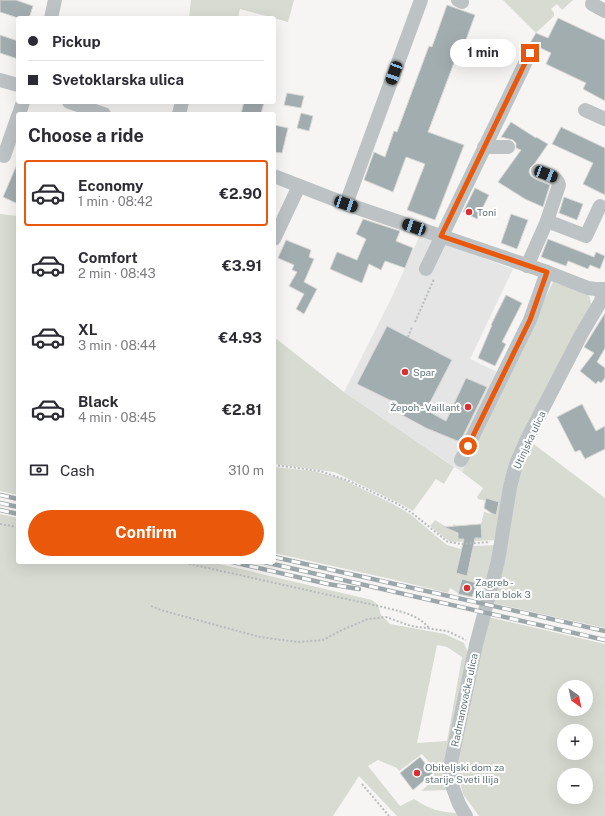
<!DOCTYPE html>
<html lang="en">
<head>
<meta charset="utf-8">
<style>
	body { margin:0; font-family:"Public Sans",sans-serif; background:#f2f2f3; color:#2b2b33; height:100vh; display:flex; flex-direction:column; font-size:15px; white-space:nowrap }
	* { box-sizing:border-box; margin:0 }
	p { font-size:13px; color:#7c7c81 }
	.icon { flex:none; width:22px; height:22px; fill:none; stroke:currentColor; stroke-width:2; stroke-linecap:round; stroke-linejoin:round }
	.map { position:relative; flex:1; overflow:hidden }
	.panel { position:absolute; left:16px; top:112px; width:260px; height:452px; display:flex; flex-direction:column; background:#fff; border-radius:4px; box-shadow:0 4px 16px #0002 }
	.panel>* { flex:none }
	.top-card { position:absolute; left:16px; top:16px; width:260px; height:88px; border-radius:4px; box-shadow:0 4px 16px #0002; display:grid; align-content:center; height:88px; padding:0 12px; background:#fff }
	.needle { width:26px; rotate:147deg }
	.controls { position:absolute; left:557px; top:680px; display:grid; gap:8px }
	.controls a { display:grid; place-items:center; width:36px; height:36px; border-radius:50%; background:#fff; box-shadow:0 4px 16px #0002; font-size:20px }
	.end { position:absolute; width:18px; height:18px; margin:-9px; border:5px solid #ea580c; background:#fff; box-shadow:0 0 0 2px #fff }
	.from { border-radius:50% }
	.bubble { position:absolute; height:28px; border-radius:14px; background:#fff; box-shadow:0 4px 16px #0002; font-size:13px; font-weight:700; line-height:28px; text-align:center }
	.car { position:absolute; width:12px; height:24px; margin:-12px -6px; border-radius:5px; box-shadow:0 0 3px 1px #0007; background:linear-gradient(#222 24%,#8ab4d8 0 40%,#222 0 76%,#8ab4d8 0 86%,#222 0) }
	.top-card b { display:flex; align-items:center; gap:14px; height:38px; font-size:15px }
	.top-card b+b { border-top:1px solid #e1e1e2 }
	.top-card i { width:10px; height:10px; background:#2b2b33 }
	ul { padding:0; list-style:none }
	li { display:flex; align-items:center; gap:12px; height:66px; margin:0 8px 6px; padding:0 4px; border:2px solid transparent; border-radius:4px }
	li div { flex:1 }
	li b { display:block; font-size:15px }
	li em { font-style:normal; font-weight:700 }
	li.selected { border-color:#ea580c }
	li>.icon { width:36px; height:36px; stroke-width:1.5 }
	h2 { padding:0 12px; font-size:18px; line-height:48px }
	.pay { display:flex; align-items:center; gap:10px; height:44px; padding:0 12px; font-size:15px }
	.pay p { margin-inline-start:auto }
	.action { display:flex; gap:8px; margin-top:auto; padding:8px 12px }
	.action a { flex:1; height:46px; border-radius:24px; background:#ea580c; color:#fff; font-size:16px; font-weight:700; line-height:46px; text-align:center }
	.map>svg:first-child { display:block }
	.built { fill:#e4e5e4 }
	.green { fill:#d7dbd2; fill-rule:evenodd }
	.building { fill:#a2adb0; stroke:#d8d7d6 }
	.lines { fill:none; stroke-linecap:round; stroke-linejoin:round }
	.path { stroke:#b8bcbd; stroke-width:2; stroke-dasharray:2 2; stroke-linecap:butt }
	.minor { stroke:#bdc3c5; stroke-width:14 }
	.rail-casing { stroke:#9da7a9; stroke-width:4.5 }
	.rail { stroke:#fff; stroke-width:3; stroke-dasharray:9; stroke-linecap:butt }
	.route { stroke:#ea580c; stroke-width:5 }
	.poi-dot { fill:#d83132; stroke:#fff; stroke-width:1.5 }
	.labels { text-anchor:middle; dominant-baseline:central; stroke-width:4; stroke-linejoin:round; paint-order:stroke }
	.poi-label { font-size:10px; fill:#63777c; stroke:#fff; text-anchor:start }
	.street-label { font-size:10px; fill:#63777c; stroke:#fff }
</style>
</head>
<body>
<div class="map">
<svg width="605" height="816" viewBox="0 0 605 816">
	<rect width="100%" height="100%" fill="#f6f5f3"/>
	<polygon class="built" points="420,235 513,269 470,359 508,377 462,472 344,392 390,301"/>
	<g class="green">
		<polygon points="191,0 294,0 288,22 240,9 238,18 189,18"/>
		<polygon points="503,0 573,0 562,10 557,4 551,9 554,13 554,16 536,33"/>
		<polygon points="0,214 18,216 18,495 0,491"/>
		<polygon points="553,282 588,294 590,298 591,304 536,412 497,540 454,542 449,541 442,536 430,526 435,520 451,530 454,524 457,526 458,539 482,537 481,524 484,512 496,515 499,502 487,498 486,501 478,499 477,497 483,488 462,472"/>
		<polygon points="274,337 344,392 454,467 444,484 436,479 413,511 399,503 334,472 274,464"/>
		<polygon points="531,442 605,498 605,628 492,603 520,472"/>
		<polygon points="274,467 314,471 342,479 395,505 410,514 442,541 447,545 461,549 456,573 468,569 473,546 496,545 487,585 482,584 481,586 476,584 476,582 462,579 458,593 450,588 448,593 391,579 274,553"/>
		<path d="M0 514 18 518V562H211L372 600 378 605 381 615 390 624 445 634 464 643 468 653 447 790 421 791 428 785 436 770 422 754 399 771 397 768 378 760 368 766 400 806 414 799C430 809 438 812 457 813L458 816H397L359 776 333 816H0ZM437 645 447 647 462 657 447 741 417 743Z"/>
		<path d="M488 617 605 644V816H479L463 794 456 767ZM564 687H586V709H564ZM564 731H586V753H564ZM564 775H586V797H564Z"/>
	</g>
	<g class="building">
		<polygon points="0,0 16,0 33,6 29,18 18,18 0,12"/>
		<polygon points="447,5 475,15 464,45 461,44 428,132 464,145 435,220 407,210 425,164 406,157 393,192 364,180 374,152 385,157 394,131 397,132 429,46 432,47"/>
		<polygon points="558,18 605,40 605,101 583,89 586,83 546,64 551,53 530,43 536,33 548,38"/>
		<polygon points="0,35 18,41 18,59 0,53"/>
		<polygon points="287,93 304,96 301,108 284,105"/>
		<polygon points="244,102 264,102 261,114 241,114"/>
		<polygon points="301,113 313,116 309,131 297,128"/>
		<polygon points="511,122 536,138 536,137 548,144 535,163 530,168 529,172 531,176 535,179 550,185 543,207 525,199 498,182 521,150 516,148 516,143 513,140 501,137"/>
		<polygon points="274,125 288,128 282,153 274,152"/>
		<polygon points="561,127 605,148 605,195 583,184 593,163 552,144"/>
		<polygon points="18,162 18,204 3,197"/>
		<polygon points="475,188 489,195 477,219 463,212"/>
		<polygon points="564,197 583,204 577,220 559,213"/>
		<polygon points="511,214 528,220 517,249 501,243"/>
		<polygon points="363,219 400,231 396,241 413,248 405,268 385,261 381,270 369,264 362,283 330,269 337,252 357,260 366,239 356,234"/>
		<polygon points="548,239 594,257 596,252 605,256 600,269 590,265 588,269 568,261 566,266 541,257"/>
		<polygon points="286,240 311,250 309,257 314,259 304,282 317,289 304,314 296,309 304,294 289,286 297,272 292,270 294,265 278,258"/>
		<polygon points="506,295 522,303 502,342 506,344 495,366 478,358 492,325 491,325"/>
		<polygon points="605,313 605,348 597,362 605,368 605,378 601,383 598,381 596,384 580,371 594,353 584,347"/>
		<polygon points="387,326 452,360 426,410 446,421 466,378 487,387 460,442 426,428 402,415 406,408 357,384"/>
		<polygon points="582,404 596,431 605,426 605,449 585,459 580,450 575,452 557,417"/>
		<polygon points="486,498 499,502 496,515 491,513 484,508"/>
		<polygon points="481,524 482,538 475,538 467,576 456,573 464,539 458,539 458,533 444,527"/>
		<polygon points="462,579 477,583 472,597 458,594"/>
		<polygon points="420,757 433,773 413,790 400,773"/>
	</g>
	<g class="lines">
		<g class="path">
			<polyline points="415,322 434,279"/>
			<polyline points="408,337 412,327"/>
			<polyline points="274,465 320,471 349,481 398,504 412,513 448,542 462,544 490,542"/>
			<polyline points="0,524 18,527"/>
			<path d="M181 562 387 608C405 613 417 614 430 629"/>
			<polyline points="151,606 164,611 260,637 298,642 323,640 342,630 368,619 386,617 411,626 447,631 466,640"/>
			<polyline points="362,784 389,816"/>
		</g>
		<g class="minor">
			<polyline points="458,0 462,2"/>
			<polyline points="592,4 605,11"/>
			<polyline points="51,18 55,0"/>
			<polyline points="0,80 18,85"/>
			<polyline points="69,102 104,114"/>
			<polyline points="585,110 605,119"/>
			<polyline points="19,114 23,102"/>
			<polyline points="179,114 182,102"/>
			<polyline points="484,147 508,147"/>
			<polyline points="4,156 18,116"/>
			<path d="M538 171C546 174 557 176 559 185L547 221"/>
			<polyline points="274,176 346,204 547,272 588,288 595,289 605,289"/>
			<polyline points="346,204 421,0"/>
			<polyline points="274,239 299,186"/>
			<polyline points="527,266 547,221 586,236 600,206"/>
			<polyline points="426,269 530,53"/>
			<polyline points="461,460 530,320 547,272"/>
			<polyline points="466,816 459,804 450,780 451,762 476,645 498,561 510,487 516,464 527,439 582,333 601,301 603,290"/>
		</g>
		<g class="rail-casing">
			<g id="rail">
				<polyline points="0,495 18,499"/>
				<polyline points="0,503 18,507"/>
				<polyline points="0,510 18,514"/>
				<polyline points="274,557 605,631"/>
				<polyline points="232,562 328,584 359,589"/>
				<polyline points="264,562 605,640"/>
			</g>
		</g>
		<use href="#rail" class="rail"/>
	</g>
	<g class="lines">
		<polyline class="route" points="468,446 530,320 547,272 441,236 530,53"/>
	</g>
	<g class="poi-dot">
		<circle cx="469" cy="212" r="4"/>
		<circle cx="405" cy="372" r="4"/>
		<circle cx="468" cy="407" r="4"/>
		<circle cx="467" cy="588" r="4"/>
		<circle cx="417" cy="773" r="4"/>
	</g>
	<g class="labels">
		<g class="poi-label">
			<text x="477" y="212">Toni</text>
			<text x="413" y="372">Spar</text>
			<text x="460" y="407" text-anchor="end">Žepoh - Vaillant</text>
			<text x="475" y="582">Zagreb -<tspan x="475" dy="12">Klara blok 3</tspan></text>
			<text x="425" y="767">Obiteljski dom za<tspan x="425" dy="12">starije Sveti Ilija</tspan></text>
		</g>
		<g class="street-label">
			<text transform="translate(529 440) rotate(-65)">Utinjska ulica</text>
			<text transform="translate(464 700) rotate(-78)">Radmanovačka ulica</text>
		</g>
	</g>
</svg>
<div class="controls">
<a><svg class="needle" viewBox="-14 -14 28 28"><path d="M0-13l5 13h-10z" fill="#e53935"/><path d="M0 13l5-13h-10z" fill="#7c7c81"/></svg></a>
<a>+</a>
<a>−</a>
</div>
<i class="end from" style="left:468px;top:446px"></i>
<i class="end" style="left:530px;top:53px"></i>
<div class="bubble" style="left:450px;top:39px;width:66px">1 min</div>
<i class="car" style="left:394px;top:73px;rotate:200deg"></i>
<i class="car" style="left:546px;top:174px;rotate:111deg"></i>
<i class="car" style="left:346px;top:204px;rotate:109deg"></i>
<i class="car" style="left:414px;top:227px;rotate:289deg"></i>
<div class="top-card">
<b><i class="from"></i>Pickup</b>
<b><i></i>Svetoklarska ulica</b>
</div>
<section class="panel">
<h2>Choose a ride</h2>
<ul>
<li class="selected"><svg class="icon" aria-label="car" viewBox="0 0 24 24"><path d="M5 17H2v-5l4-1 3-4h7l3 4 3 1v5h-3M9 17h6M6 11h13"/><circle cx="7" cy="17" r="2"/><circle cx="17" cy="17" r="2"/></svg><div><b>Economy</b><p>1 min · 08:42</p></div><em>€2.90</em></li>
<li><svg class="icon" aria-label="car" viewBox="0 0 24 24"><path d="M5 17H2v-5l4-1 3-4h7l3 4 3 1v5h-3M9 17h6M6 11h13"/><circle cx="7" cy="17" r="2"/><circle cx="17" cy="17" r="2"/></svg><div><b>Comfort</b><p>2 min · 08:43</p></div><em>€3.91</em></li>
<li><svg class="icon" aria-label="car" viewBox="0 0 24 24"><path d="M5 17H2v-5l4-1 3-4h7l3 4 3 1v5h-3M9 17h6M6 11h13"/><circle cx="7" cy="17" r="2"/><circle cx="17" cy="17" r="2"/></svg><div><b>XL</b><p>3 min · 08:44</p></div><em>€4.93</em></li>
<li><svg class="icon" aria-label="car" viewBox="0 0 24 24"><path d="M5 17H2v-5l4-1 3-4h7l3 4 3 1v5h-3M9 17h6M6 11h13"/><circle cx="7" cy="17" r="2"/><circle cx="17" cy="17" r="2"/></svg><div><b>Black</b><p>4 min · 08:45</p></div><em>€2.81</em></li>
</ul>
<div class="pay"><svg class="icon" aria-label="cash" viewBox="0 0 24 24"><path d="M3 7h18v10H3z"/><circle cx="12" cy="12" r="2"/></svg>Cash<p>310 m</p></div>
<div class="action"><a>Confirm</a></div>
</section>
</div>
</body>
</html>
